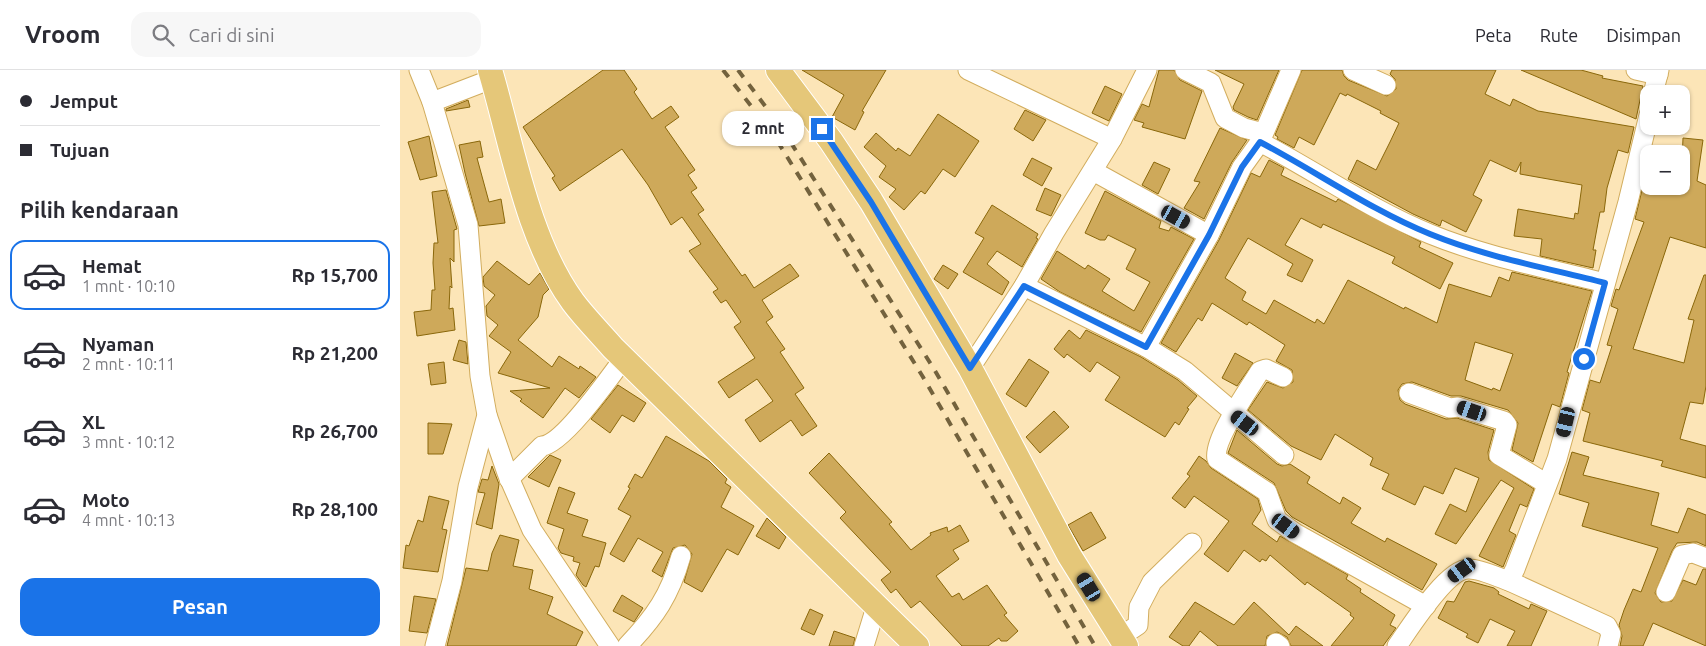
<!DOCTYPE html>
<html lang="id">
<head>
<meta charset="utf-8">
<style>
	body { margin:0; font-family:Ubuntu,sans-serif; background:#f7f7f7; color:#2b2b33; height:100vh; display:flex; flex-direction:column; font-size:19px; white-space:nowrap }
	* { box-sizing:border-box; margin:0 }
	p { font-size:16px; color:#7c7c81 }
	.icon { flex:none; width:28px; height:28px; fill:none; stroke:currentColor; stroke-width:2; stroke-linecap:round; stroke-linejoin:round }
	.map { position:relative; flex:1; overflow:hidden }
	.side { display:flex; flex-direction:column; background:#fff; width:400px }
	.side>* { flex:none }
	.hud { display:grid; align-content:center; height:110px; padding:0 20px; background:#fff }
	.buttons { position:absolute; left:1240px; top:15px; display:grid; gap:10px }
	.buttons a { display:grid; place-items:center; width:50px; height:50px; border-radius:10px; background:#fff; box-shadow:0 1px 4px #0004; font-size:25px }
	.end { position:absolute; width:22px; height:22px; margin:-11px; border:6px solid #1a73e8; background:#fff; box-shadow:0 0 0 2px #fff }
	.from { border-radius:50% }
	.bubble { position:absolute; height:35px; border-radius:15px; background:#fff; box-shadow:0 1px 4px #0004; font-size:16px; font-weight:600; line-height:35px; text-align:center }
	.car { position:absolute; width:15px; height:30px; margin:-15px -8px; border-radius:6px; box-shadow:0 0 4px 1px #0007; background:linear-gradient(#222 24%,#8ab4d8 0 40%,#222 0 76%,#8ab4d8 0 86%,#222 0) }
	.hud b { display:flex; align-items:center; gap:18px; height:48px; font-size:19px }
	.hud b+b { border-top:1px solid #e1e1e2 }
	.hud i { width:12px; height:12px; background:#2b2b33 }
	ul { padding:0; list-style:none }
	li { display:flex; align-items:center; gap:15px; height:70px; margin:0 10px 8px; padding:0 10px; border:2px solid transparent; border-radius:15px }
	li div { flex:1 }
	li b { display:block; font-size:19px }
	li em { font-style:normal; font-weight:600 }
	li.selected { border-color:#1a73e8 }
	li>.icon { width:45px; height:45px; stroke-width:1.5 }
	h2 { padding:0 20px; font-size:22px; line-height:60px }
	.button { display:flex; gap:10px; margin-top:auto; padding:10px 20px }
	.button a { flex:1; height:58px; border-radius:15px; background:#1a73e8; color:#fff; font-size:20px; font-weight:600; line-height:58px; text-align:center }
	header { display:flex; align-items:center; gap:30px; box-sizing:border-box; height:70px; padding:0 25px; background:#fff; border-bottom:1px solid #e1e1e2 }
	header strong { font-size:24px }
	nav { display:flex; gap:28px; margin-inline-start:auto; font-size:18px }
	.search { width:350px; height:45px; background:#f7f7f7; display:flex; align-items:center; gap:12px; box-sizing:border-box; padding:0 18px; border-radius:15px; color:#7c7c81; font-size:19px }
	main { display:flex; flex:1; min-height:0 }
	.map>svg:first-child { display:block }
	.building { fill:#cea95a; stroke:#8a670a; fill-rule:evenodd }
	.lines { fill:none; stroke-linecap:round; stroke-linejoin:round }
	.minor-casing { stroke:#d2ad5e; stroke-width:21 }
	.major-casing { stroke:#fff; stroke-width:26 }
	.minor { stroke:#fff; stroke-width:19 }
	.major { stroke:#e5c779; stroke-width:24 }
	.rail { stroke:#73623d; stroke-width:4; stroke-dasharray:9 9; stroke-linecap:butt }
	.route { stroke:#1a73e8; stroke-width:6 }
</style>
</head>
<body>
<header>
<strong>Vroom</strong>
<div class="search"><svg class="icon" aria-label="search" viewBox="0 0 24 24"><circle cx="10" cy="10" r="6"/><path d="M15 15l6 6"/></svg>Cari di sini</div>
<nav><a>Peta</a><a>Rute</a><a>Disimpan</a></nav>
</header>
<main>
<section class="side">
<div class="hud">
<b><i class="from"></i>Jemput</b>
<b><i></i>Tujuan</b>
</div>
<h2>Pilih kendaraan</h2>
<ul>
<li class="selected"><svg class="icon" aria-label="car" viewBox="0 0 24 24"><path d="M5 17H2v-5l4-1 3-4h7l3 4 3 1v5h-3M9 17h6M6 11h13"/><circle cx="7" cy="17" r="2"/><circle cx="17" cy="17" r="2"/></svg><div><b>Hemat</b><p>1 mnt · 10:10</p></div><em>Rp 15,700</em></li>
<li><svg class="icon" aria-label="car" viewBox="0 0 24 24"><path d="M5 17H2v-5l4-1 3-4h7l3 4 3 1v5h-3M9 17h6M6 11h13"/><circle cx="7" cy="17" r="2"/><circle cx="17" cy="17" r="2"/></svg><div><b>Nyaman</b><p>2 mnt · 10:11</p></div><em>Rp 21,200</em></li>
<li><svg class="icon" aria-label="car" viewBox="0 0 24 24"><path d="M5 17H2v-5l4-1 3-4h7l3 4 3 1v5h-3M9 17h6M6 11h13"/><circle cx="7" cy="17" r="2"/><circle cx="17" cy="17" r="2"/></svg><div><b>XL</b><p>3 mnt · 10:12</p></div><em>Rp 26,700</em></li>
<li><svg class="icon" aria-label="car" viewBox="0 0 24 24"><path d="M5 17H2v-5l4-1 3-4h7l3 4 3 1v5h-3M9 17h6M6 11h13"/><circle cx="7" cy="17" r="2"/><circle cx="17" cy="17" r="2"/></svg><div><b>Moto</b><p>4 mnt · 10:13</p></div><em>Rp 28,100</em></li>
</ul>
<div class="button"><a>Pesan</a></div>
</section>
<div class="map">
<svg width="1306" height="576" viewBox="0 0 1306 576">
	<rect width="100%" height="100%" fill="#fce5b7"/>
	<g class="building">
		<polygon points="203,0 224,0 237,19 234,22 252,49 271,36 279,47 265,57 295,100 288,105 297,118 291,122 304,140 298,144 342,206 345,204 354,218 390,194 399,206 362,230 373,247 366,252 385,279 380,282 404,318 395,324 417,356 402,366 391,350 360,372 345,350 373,331 357,309 329,328 318,312 355,288 334,257 341,252 326,230 321,233 313,222 318,219 289,181 301,174 282,147 271,155 248,115 222,79 160,121 152,108 155,106 123,57"/>
		<polygon points="402,0 486,0 462,41 464,42 455,60 432,47 444,25"/>
		<polygon points="759,0 774,0 780,10 802,21 785,69 742,57 744,53 734,50 742,34 749,37"/>
		<polygon points="815,0 879,0 857,50 848,47 834,40 833,37 844,14"/>
		<polygon points="902,0 942,0 944,6 948,10 987,26 996,19 995,9 990,4 992,0 1096,0 1085,24 1110,36 1113,29 1138,41 1234,57 1228,83 1218,80 1207,118 1204,142 1200,142 1193,180 1196,180 1193,198 1140,186 1142,169 1114,166 1118,139 1174,149 1175,143 1178,144 1182,115 1120,104 1121,92 1116,102 1090,90 1073,125 1082,130 1066,162 1042,150 1040,156 1013,144 948,109 957,90 976,100 990,72 999,53 980,43 981,41 947,24 946,26 940,23 914,75 899,67 894,78 877,69 878,67 875,65"/>
		<polygon points="1121,0 1181,0 1203,6 1202,8 1243,16 1236,49"/>
		<polygon points="705,16 722,24 709,51 692,43"/>
		<polygon points="68,30 70,37 46,41 46,39"/>
		<polygon points="625,40 646,50 633,71 614,59"/>
		<polygon points="538,44 579,71 555,107 543,99 525,124 521,121 504,140 489,127 496,119 479,107 486,96 464,77 476,63 496,81 498,78 510,86"/>
		<polygon points="820,58 847,70 832,92 804,149 784,138 800,112 794,111"/>
		<polygon points="29,66 37,106 20,110 8,72"/>
		<polygon points="1283,68 1303,70 1297,111 1306,115 1306,178 1270,167 1233,279 1284,293 1294,250 1288,249 1304,205 1306,205 1306,316 1303,334 1290,332 1280,369 1306,376 1306,408 1261,396 1263,391 1183,371 1190,343 1182,340 1190,310 1200,313 1212,276 1207,275 1218,239 1211,236 1216,219 1219,220 1244,152 1235,149 1243,116 1281,116"/>
		<polygon points="80,71 83,87 77,88 89,132 101,129 105,153 79,156 65,103 59,75"/>
		<polygon points="632,88 652,98 642,116 623,105"/>
		<path d="M869 90 884 98 881 105 936 132 938 129 1021 172 1019 177 1053 193 1040 219 992 193 995 187 923 154 921 158 901 148 885 175 913 190 902 212 887 205 893 194 848 168 825 208 846 222 842 230 866 244 874 230 915 253 917 249 924 254 948 210 1004 239 1005 237 1037 253 1049 214 1091 227 1099 207 1109 211 1112 202 1192 221 1167 302 1169 303 1160 337 1152 334 1133 392 1112 380 1118 353 1108 340 1061 326H1051L1012 312 1002 314 998 320 1000 330 1005 334 1046 349 1057 348 1094 360 1088 382 1089 390 1134 419 1127 437 1120 434 1109 461 1116 465 1103 497 1079 486 1114 418 1101 410 1056 474 1035 464 1050 434 1066 442 1079 408 1055 398 1043 424 1024 416 1015 435 982 419 989 404 970 395 973 388 935 364 921 390 891 376 848 340 867 312 883 318 893 312 892 300 876 291 885 275 849 252 847 255 812 233 802 251 798 248 776 282 761 273 819 170 851 103 860 107ZM1075 272 1113 284 1100 321 1093 318 1092 320 1065 310Z"/>
		<polygon points="754,92 770,99 758,124 742,115"/>
		<polygon points="645,118 661,125 651,146 636,140"/>
		<polygon points="46,120 57,159 54,160 54,192 50,188 52,218 50,216 49,239 53,238 55,260 17,266 14,242 31,240 32,220 35,220 33,193 34,173 38,173 32,122"/>
		<polygon points="705,121 761,151 759,158 769,161 771,157 794,169 741,262 660,222 641,209 657,181 685,199 688,195 710,209 702,221 734,241 750,212 726,199 736,179 708,165 705,170 700,170 685,163"/>
		<polygon points="592,135 638,164 636,168 638,169 622,197 597,181 587,194 609,212 602,225 563,202 584,168 575,163"/>
		<polygon points="97,191 129,215 140,203 149,219 143,225 138,247 118,270 152,297 159,286 179,299 180,296 196,307 179,328 165,318 143,348 120,331 122,329 110,321 150,318 98,303 111,282 89,266 98,255 87,246 86,236 95,225 84,216 83,207"/>
		<polygon points="543,195 558,204 548,219 534,209"/>
		<polygon points="669,260 680,269 686,260 741,287 778,310 797,326 787,338 789,339 779,355 775,352 765,367 705,330 720,307 697,292 690,302 667,284 664,288 654,279"/>
		<polygon points="59,270 66,272 68,294 53,290"/>
		<polygon points="835,283 853,293 837,316 822,308"/>
		<polygon points="629,289 649,302 626,337 606,324"/>
		<polygon points="44,292 46,313 31,315 28,294"/>
		<polygon points="218,315 246,333 234,352 222,345 210,363 191,349"/>
		<polygon points="654,341 669,357 640,383 626,367"/>
		<polygon points="28,353 52,354 43,384 28,384"/>
		<polygon points="837,360 877,394 882,396 890,394 910,407 907,413 940,434 943,427 961,438 951,453 985,472 987,468 1037,494 1022,520 892,447 886,441 874,413 828,383"/>
		<polygon points="266,366 309,391 327,409 325,413 331,417 321,437 354,456 338,485 327,479 302,522 284,512 292,484 285,475 273,478 262,507 252,501 263,482 238,468 224,492 210,484 231,446 218,439 230,418 228,417 235,404 242,408"/>
		<polygon points="1172,382 1189,387 1183,405 1259,423 1251,455 1278,463 1288,438 1306,445 1306,476 1297,472 1277,473 1272,481 1255,523 1261,532 1272,531 1283,510 1296,515 1303,499 1306,499 1306,576 1253,553 1243,576 1220,576 1222,566 1219,555 1224,540 1233,519 1241,522 1258,478 1182,456 1189,433 1159,424"/>
		<polygon points="429,383 492,452 489,454 511,480 531,465 530,463 547,457 548,462 560,455 569,471 553,480 559,489 536,506 552,527 559,523 563,530 587,515 607,543 604,545 618,561 607,571 601,571 599,568 588,576 562,576 520,531 511,538 496,519 491,523 481,510 491,502 440,448 446,442 409,403"/>
		<polygon points="150,385 161,390 149,417 128,407"/>
		<polygon points="799,386 806,391 811,398 858,429 861,440 852,454 877,472 880,466 948,505 946,509 961,519 960,522 995,545 990,555 996,558 983,576 931,576 954,548 950,545 951,543 907,512 905,515 870,485 866,491 862,489 860,492 844,480 828,502 804,484 829,451 794,426 785,438 772,428 790,406 787,404"/>
		<polygon points="92,396 99,414 92,459 76,454 85,423 78,422 82,409 88,410"/>
		<polygon points="159,417 175,423 167,443 188,450 182,466 206,473 199,497 195,496 186,517 183,515 176,505 180,493 173,491 174,487 161,483 158,478 164,459 147,453"/>
		<polygon points="29,426 49,431 42,459 47,460 38,502 3,498 6,475 9,476 18,450 23,452"/>
		<polygon points="691,442 706,468 683,481 668,455"/>
		<polygon points="367,448 386,467 379,479 356,466"/>
		<polygon points="100,465 119,470 113,496 133,500 129,519 153,527 147,544 183,562 176,576 47,576 66,498 88,501 92,483"/>
		<polygon points="1069,511 1094,518 1099,522 1098,524 1129,539 1131,534 1147,541 1131,576 1107,576 1115,561 1090,549 1078,573 1066,567 1068,564 1038,548 1047,531 1054,532 1065,512"/>
		<polygon points="222,525 243,538 234,552 213,541"/>
		<polygon points="14,526 36,529 27,563 9,561"/>
		<polygon points="795,532 834,555 854,532 889,565 896,556 923,576 891,576 887,567 877,562 867,566 865,576 818,576 800,561 789,576 783,576 769,567"/>
		<polygon points="410,539 423,545 414,565 401,559"/>
		<polygon points="434,561 455,568 453,576 429,576"/>
	</g>
	<g class="lines">
		<g class="minor-casing">
			<g id="minor">
				<polyline points="19,0 32,32 68,155 80,306 87,345 68,417 52,511 35,576"/>
				<polyline points="568,0 712,69"/>
				<polyline points="785,0 811,13 825,48 844,58 863,63"/>
				<polyline points="953,0 986,15"/>
				<polyline points="1236,0 1258,5"/>
				<polyline points="1253,24 1259,0"/>
				<polyline points="32,32 92,9"/>
				<path d="M860 72C917 102 971 140 1030 164 1086 187 1147 198 1205 213"/>
				<polyline points="693,101 809,165"/>
				<polyline points="624,216 746,277 785,301 884,385"/>
				<polyline points="746,277 809,165 842,97 860,72 891,0"/>
				<polyline points="570,298 624,216 654,163 712,69 747,0"/>
				<path d="M883 307 866 299 860 301C849 319 812 371 817 389L867 422 877 450 895 463 1026 536"/>
				<polyline points="1009,323 1050,338 1058,337 1104,351 1107,355 1099,385 1147,414"/>
				<polyline points="87,345 107,403 132,460 210,576"/>
				<path d="M109 409 142 376C163 374 210 307 224 288"/>
				<polyline points="1109,511 1207,556 1211,564 1208,576"/>
				<polyline points="1266,522 1282,485 1293,483 1306,488"/>
				<polyline points="720,567 738,555 739,537 752,512 792,473"/>
				<polyline points="876,573 880,576"/>
				<path d="M227 576C255 547 270 525 281 486"/>
				<polyline points="464,576 476,537"/>
				<path d="M997 576C1009 559 1047 498 1069 499 1081 499 1097 507 1109 511L1115 499 1157 389 1228 132 1249 45"/>
			</g>
		</g>
		<g class="major-casing">
			<g id="major">
				<path d="M90 0C112 74 127 169 173 232 185 248 200 263 213 278L517 576"/>
				<polyline points="378,0 431,71 471,131 570,298 669,485 726,576"/>
			</g>
		</g>
		<use href="#minor" class="minor"/>
		<use href="#major" class="major"/>
		<g class="rail">
			<polyline points="323,0 373,64 523,307 679,576"/>
			<polyline points="338,0 381,57 534,299 695,576"/>
		</g>
	</g>
	<g class="lines">
		<path class="route" d="M422 59 471 132 570 298 624 216 746 277 809 165 842 97 860 72C917 102 971 140 1030 164 1086 187 1147 198 1205 213L1184 289"/>
	</g>
</svg>
<div class="buttons">
<a>+</a>
<a>−</a>
</div>
<i class="end from" style="left:1184px;top:289px"></i>
<i class="end" style="left:422px;top:59px"></i>
<div class="bubble" style="left:322px;top:41px;width:82px">2 mnt</div>
<i class="car" style="left:776px;top:147px;rotate:119deg"></i>
<i class="car" style="left:1072px;top:341px;rotate:289deg"></i>
<i class="car" style="left:1166px;top:352px;rotate:193deg"></i>
<i class="car" style="left:845px;top:353px;rotate:307deg"></i>
<i class="car" style="left:886px;top:456px;rotate:127deg"></i>
<i class="car" style="left:1062px;top:500px;rotate:234deg"></i>
<i class="car" style="left:689px;top:517px;rotate:329deg"></i>
</div>
</main>
</body>
</html>
